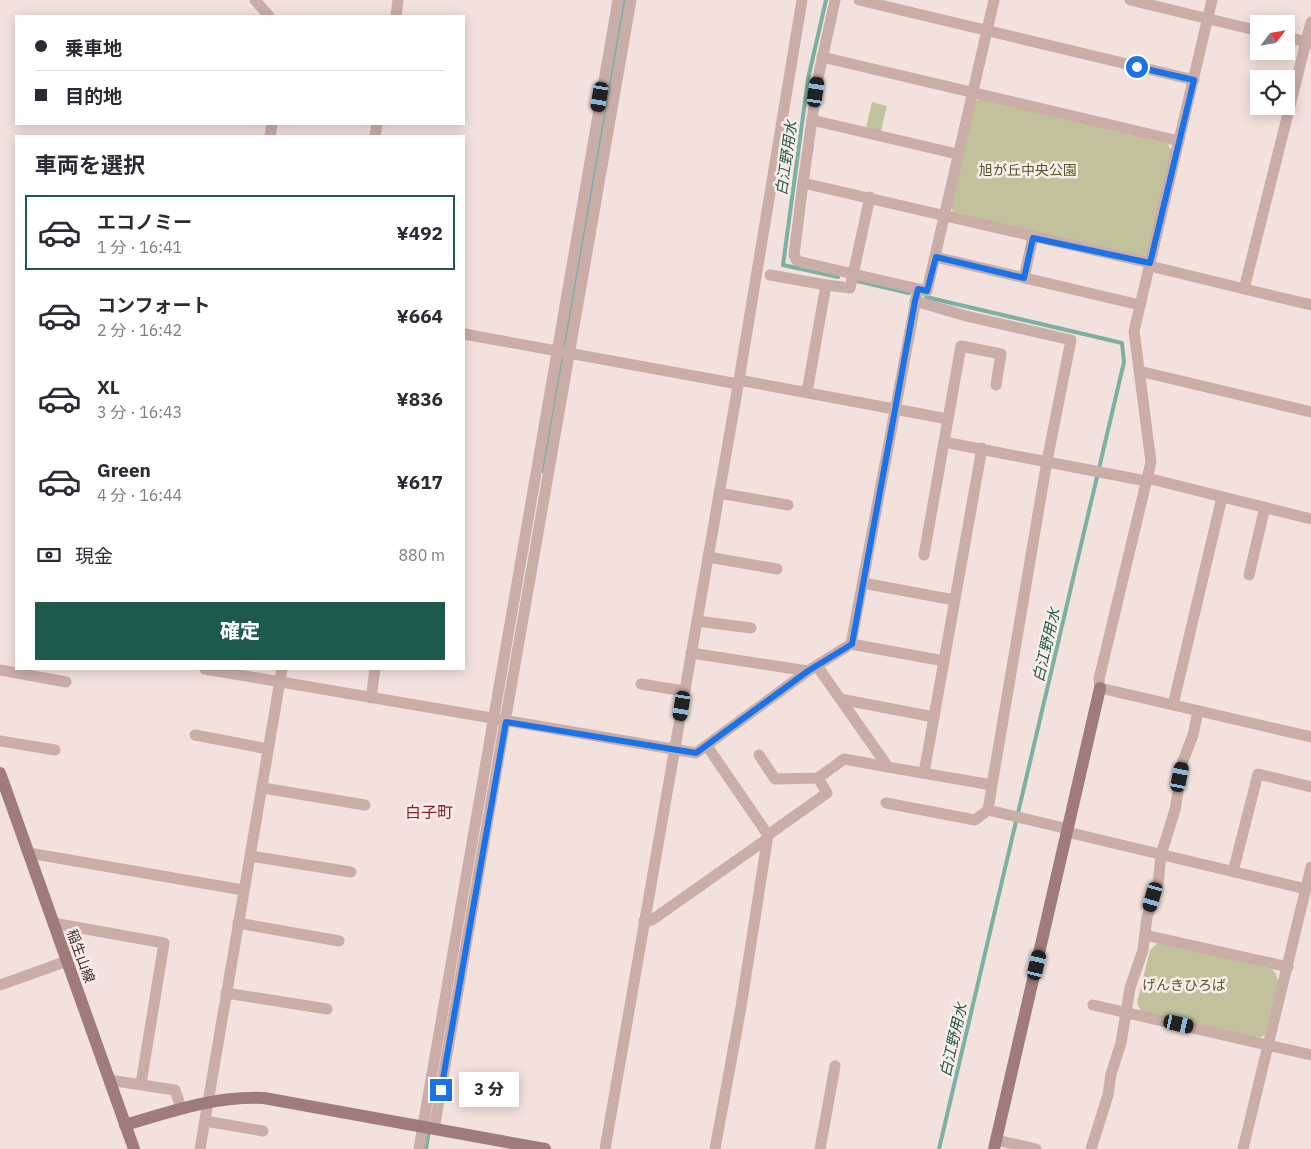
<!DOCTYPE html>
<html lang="ja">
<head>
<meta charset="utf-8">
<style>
	body { margin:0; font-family:"IBM Plex Sans","Noto Sans JP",sans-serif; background:#f2f2f3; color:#2b2b33; height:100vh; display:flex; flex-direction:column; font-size:19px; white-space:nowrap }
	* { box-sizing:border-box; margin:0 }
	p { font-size:16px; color:#7c7c81 }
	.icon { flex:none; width:28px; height:28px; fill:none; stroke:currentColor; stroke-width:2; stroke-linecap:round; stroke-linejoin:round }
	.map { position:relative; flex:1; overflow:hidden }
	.panel { position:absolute; left:15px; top:135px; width:450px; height:535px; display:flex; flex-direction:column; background:#fff; border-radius:0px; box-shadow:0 2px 12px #0003 }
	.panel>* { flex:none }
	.banner { position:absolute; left:15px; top:15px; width:450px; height:110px; border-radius:0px; box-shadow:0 2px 12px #0003; display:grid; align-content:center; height:110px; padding:0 20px; background:#fff }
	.needle { width:32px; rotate:59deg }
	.fabs { position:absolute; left:1250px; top:15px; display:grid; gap:10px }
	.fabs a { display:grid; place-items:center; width:45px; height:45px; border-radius:0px; background:#fff; box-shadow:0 2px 12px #0003; font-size:25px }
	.end { position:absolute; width:22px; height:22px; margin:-11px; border:6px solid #1a73e8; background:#fff; box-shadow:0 0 0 2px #fff }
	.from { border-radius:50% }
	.bubble { position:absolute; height:35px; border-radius:0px; background:#fff; box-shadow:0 2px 12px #0003; font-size:16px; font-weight:800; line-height:35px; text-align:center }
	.car { position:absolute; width:15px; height:30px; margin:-15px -8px; border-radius:6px; box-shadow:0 0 4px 1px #0007; background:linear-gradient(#222 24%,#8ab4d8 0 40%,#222 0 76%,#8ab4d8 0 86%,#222 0) }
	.banner b { display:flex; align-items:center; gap:18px; height:48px; font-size:19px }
	.banner b+b { border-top:1px solid #e1e1e2 }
	.banner i { width:12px; height:12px; background:#2b2b33 }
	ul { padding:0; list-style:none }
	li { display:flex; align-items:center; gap:15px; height:75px; margin:0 10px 8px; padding:0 10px; border:2px solid transparent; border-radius:0px }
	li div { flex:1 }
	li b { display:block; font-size:19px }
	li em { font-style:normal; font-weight:800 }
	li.current { border-color:#1d5a4b }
	li>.icon { width:45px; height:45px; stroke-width:1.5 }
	h2 { padding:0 20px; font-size:22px; line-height:60px }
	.pay { display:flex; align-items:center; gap:12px; height:55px; padding:0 20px; font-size:19px }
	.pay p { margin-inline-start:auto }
	.cta { display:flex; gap:10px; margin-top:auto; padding:10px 20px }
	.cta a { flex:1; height:58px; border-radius:0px; background:#1d5a4b; color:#fff; font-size:20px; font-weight:800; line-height:58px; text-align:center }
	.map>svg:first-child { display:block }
	.green { fill:#c1c29c }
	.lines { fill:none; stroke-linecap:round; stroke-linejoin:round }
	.stream { stroke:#7bb1a2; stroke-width:4 }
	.street { stroke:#cbada8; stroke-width:11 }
	.secondary { stroke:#9f7b79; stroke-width:12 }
	.route { stroke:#1a73e8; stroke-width:6 }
	.labels { text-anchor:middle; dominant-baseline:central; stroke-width:5; stroke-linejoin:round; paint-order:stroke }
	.park-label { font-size:14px; fill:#54572c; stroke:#faede9 }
	.street-label { font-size:14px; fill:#382828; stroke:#faede9 }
	.water-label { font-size:15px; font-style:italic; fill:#1d5a4b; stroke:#faede9 }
	.quarter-label { font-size:16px; fill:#892027; stroke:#faede9 }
</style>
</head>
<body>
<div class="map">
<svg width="1311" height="1149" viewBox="0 0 1311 1149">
	<rect width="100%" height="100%" fill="#f3e1dd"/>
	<g class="green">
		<polygon points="979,99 1168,144 1172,152 1148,256 1143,258 953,213 951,205 975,102"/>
		<polygon points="872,102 887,106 881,131 866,128"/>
		<polygon points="1159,942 1272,969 1276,974 1278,982 1265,1035 1259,1038 1141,1011 1137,1003 1150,950"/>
	</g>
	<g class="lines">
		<g class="stream">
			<polyline points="826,0 808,79 783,265 838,277"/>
			<polyline points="857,281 909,293"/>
			<polyline points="926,297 1122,343 1124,362 939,1149"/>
			<polyline points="543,471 624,0"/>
			<polyline points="426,1149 429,1130"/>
		</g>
		<g class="street">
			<polyline points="255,0 269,16"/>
			<polyline points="835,0 818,78 803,183 1150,263"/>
			<polyline points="859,0 1194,80"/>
			<polyline points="1130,0 1259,31"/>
			<polyline points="1212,0 1134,331 1151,462 1099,679 1100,688 1311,737"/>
			<polyline points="396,16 398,0"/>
			<polyline points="1286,37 1311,43"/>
			<polyline points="822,57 1179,141"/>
			<polyline points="812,120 957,154"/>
			<polyline points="270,136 272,124"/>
			<polyline points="375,136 377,124"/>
			<polyline points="803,183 794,255 797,261 927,291 994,0"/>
			<polyline points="935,257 1140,305"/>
			<polyline points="1150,266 1311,305"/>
			<polyline points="770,275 826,285"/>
			<polyline points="1024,278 1033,237"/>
			<polyline points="1244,289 1311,22"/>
			<polyline points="464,334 738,384"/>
			<polyline points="1139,371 1311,412"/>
			<polyline points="739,380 948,419 924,555"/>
			<polyline points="807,392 826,285 850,288 870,197"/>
			<polyline points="948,419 961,346 1001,354 996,385"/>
			<polyline points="944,442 1146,481"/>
			<polyline points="1147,478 1311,519"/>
			<polyline points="719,493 788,505"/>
			<polyline points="708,557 777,569"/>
			<polyline points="1249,575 1265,507"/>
			<polyline points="863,583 954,600"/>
			<polyline points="697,621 751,628"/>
			<polyline points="851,644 944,661"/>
			<polyline points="691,653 808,671"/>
			<polyline points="817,666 888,767 992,785 1047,461 1071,340 966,316 915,301"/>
			<polyline points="205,669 696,753 808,671 851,644 918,289"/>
			<polyline points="0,670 66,682"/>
			<polyline points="641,684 684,691"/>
			<polyline points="371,698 375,669"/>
			<polyline points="840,699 934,717"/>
			<polyline points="1173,705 1222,497"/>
			<polyline points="195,735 268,749"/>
			<polyline points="0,741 55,750"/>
			<polyline points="707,746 768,835 741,1007 715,1149"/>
			<polyline points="759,755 775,779 818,778 844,759 888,767"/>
			<polyline points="924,773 982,448"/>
			<polyline points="992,785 988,810 1068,829"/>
			<polyline points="263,788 365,805"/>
			<polyline points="886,803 975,820 988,810"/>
			<polyline points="1067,832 1306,889"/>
			<polyline points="768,835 827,793 818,778"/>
			<polyline points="29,853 243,890"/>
			<polyline points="250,856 351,872"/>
			<polyline points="1233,872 1258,774 1311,787"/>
			<polyline points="644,921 652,920 767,839"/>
			<polyline points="53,923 164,943 141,1084"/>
			<polyline points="238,923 339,941"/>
			<polyline points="1145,935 1288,967"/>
			<polyline points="0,985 67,961"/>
			<polyline points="226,993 327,1009"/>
			<polyline points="1093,1005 1311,1055"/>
			<polyline points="109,1080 175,1090 181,1108"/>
			<polyline points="205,1121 263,1131"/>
			<polyline points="434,1129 631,0"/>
			<polyline points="996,1140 1036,1149"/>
			<polyline points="200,1149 282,669"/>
			<path d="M419 1149C488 766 549 383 618 0"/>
			<polyline points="605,1149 739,380 802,0"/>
			<polyline points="820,1149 835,1066"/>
			<polyline points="1091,1149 1108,1095 1111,1074 1121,1043 1130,988 1143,950 1147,917 1158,885 1161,855 1175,810 1183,761 1193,735 1198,711"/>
			<polyline points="1243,1149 1311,867"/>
		</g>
		<g class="secondary">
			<polyline points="0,773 134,1149"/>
			<path d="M125 1125C172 1111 214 1096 264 1098L545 1149"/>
			<polyline points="994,1149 1100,688"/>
		</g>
	</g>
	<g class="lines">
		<polyline class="route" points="441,1090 506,722 696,753 808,671 852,644 915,301 918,289 927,291 936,257 1024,278 1033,238 1150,263 1194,80 1137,67"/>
	</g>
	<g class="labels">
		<g class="park-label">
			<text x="1028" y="170">旭が丘中央公園</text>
			<text x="1184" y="985">げんきひろば</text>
		</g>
		<g class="street-label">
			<text transform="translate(81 956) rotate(70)">稲生山線</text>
		</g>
		<g class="water-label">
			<text transform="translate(786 158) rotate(-82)">白江野用水</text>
			<text transform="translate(1046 645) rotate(-77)">白江野用水</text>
			<text transform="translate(953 1040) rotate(-77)">白江野用水</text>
		</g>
		<g class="quarter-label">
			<text x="429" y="812">白子町</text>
		</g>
	</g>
</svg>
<div class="fabs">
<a><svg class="needle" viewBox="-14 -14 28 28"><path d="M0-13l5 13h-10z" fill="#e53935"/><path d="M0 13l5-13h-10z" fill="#7c7c81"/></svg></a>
<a><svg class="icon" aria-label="locate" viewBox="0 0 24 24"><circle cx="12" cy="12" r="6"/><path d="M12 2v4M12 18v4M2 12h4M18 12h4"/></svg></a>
</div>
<i class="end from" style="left:1137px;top:67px"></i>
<i class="end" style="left:441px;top:1090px"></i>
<div class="bubble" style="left:459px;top:1072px;width:60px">3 分</div>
<i class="car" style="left:816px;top:92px;rotate:8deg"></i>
<i class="car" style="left:600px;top:97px;rotate:190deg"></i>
<i class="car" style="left:682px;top:706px;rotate:189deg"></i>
<i class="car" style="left:1180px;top:777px;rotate:11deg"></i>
<i class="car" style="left:1153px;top:897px;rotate:196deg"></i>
<i class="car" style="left:1037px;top:965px;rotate:13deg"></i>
<i class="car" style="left:1179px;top:1024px;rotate:103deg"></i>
<div class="banner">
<b><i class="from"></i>乗車地</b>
<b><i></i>目的地</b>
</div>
<section class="panel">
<h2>車両を選択</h2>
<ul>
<li class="current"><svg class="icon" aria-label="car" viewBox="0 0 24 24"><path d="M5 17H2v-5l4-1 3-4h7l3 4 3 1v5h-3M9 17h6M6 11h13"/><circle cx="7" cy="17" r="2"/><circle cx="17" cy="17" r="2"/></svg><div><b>エコノミー</b><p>1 分 · 16:41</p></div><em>¥492</em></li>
<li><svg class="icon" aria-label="car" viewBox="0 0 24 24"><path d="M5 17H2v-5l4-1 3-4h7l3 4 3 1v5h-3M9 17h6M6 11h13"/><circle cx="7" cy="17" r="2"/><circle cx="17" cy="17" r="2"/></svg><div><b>コンフォート</b><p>2 分 · 16:42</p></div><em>¥664</em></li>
<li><svg class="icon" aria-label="car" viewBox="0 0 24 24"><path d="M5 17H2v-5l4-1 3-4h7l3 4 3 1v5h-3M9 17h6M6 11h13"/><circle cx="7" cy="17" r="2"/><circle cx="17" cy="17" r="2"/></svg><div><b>XL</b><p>3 分 · 16:43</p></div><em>¥836</em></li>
<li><svg class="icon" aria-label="car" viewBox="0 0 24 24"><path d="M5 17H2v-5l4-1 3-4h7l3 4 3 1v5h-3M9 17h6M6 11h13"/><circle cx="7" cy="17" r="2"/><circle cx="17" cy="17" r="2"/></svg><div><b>Green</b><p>4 分 · 16:44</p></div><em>¥617</em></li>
</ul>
<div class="pay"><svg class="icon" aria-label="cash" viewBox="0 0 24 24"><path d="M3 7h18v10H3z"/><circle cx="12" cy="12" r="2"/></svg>現金<p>880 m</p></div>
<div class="cta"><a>確定</a></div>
</section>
</div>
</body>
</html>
